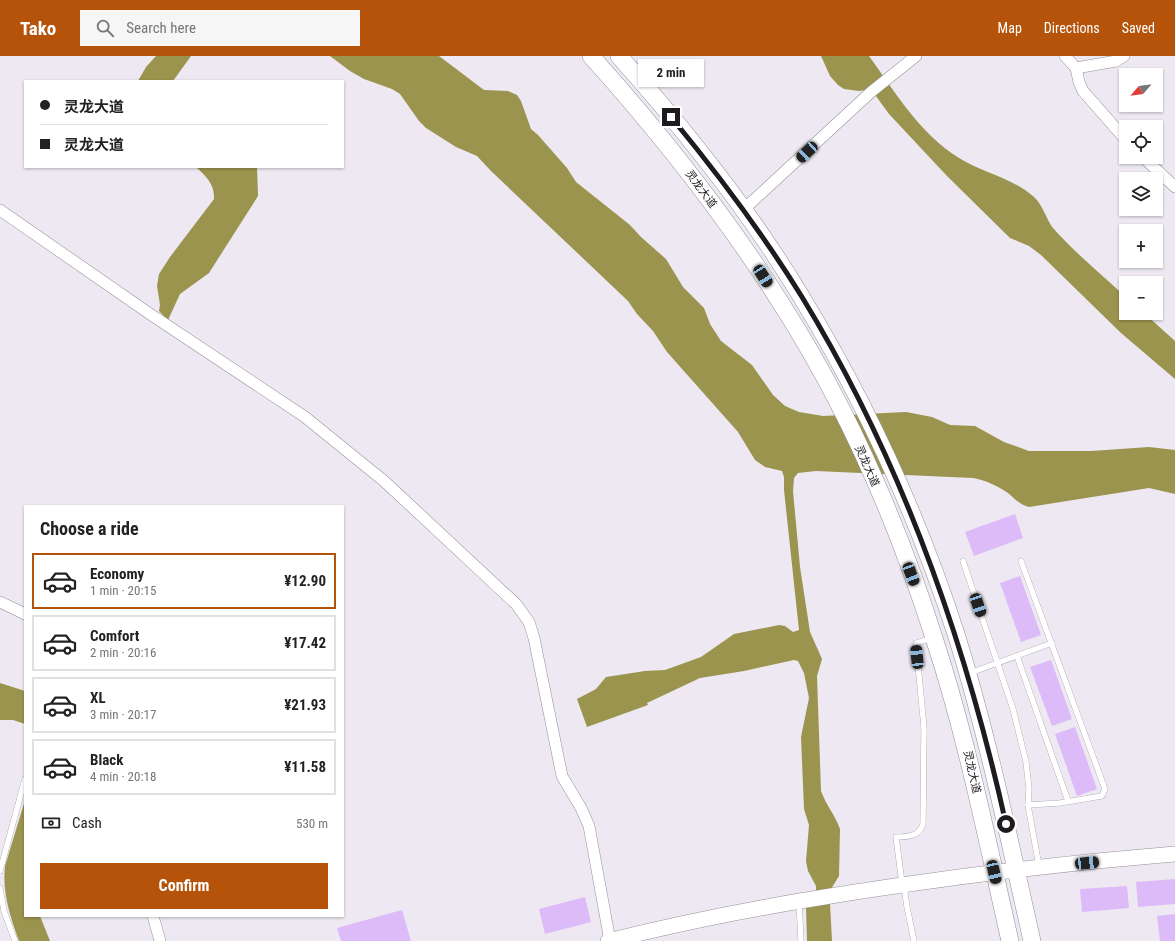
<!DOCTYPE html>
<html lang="en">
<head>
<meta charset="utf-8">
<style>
	body { margin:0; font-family:"Roboto Condensed","Noto Sans SC",sans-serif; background:#f6f6f6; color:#222; height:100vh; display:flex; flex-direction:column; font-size:15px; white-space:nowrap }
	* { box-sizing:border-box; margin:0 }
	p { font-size:13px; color:#767676 }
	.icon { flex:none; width:22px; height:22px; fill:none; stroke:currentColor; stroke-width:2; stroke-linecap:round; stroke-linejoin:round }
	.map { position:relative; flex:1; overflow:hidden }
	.drawer { position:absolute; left:24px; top:449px; width:320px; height:412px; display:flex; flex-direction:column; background:#fff; border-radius:0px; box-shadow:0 1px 3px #0004 }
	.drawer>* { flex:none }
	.banner { position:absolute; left:24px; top:24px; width:320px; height:88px; border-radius:0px; box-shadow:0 1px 3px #0004; display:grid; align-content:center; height:88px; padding:0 16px; background:#fff }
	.needle { width:26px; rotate:242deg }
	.buttons { position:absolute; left:1119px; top:12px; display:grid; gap:8px }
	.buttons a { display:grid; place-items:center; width:44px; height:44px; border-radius:0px; background:#fff; box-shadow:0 1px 3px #0004; font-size:20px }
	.end { position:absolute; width:18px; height:18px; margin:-9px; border:5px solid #1d1b1f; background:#fff; box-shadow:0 0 0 2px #fff }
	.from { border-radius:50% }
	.bubble { position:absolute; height:28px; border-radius:0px; background:#fff; box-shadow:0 1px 3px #0004; font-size:13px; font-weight:700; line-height:28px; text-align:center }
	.car { position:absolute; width:12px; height:24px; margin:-12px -6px; border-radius:5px; box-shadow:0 0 3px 1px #0007; background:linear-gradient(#222 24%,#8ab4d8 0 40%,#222 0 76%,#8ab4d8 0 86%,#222 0) }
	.banner b { display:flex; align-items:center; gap:14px; height:38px; font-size:15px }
	.banner b+b { border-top:1px solid #e0e0e0 }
	.banner i { width:10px; height:10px; background:#222 }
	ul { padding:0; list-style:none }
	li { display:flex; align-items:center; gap:12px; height:56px; margin:0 8px 6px; padding:0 8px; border:2px solid #e0e0e0; border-radius:0px }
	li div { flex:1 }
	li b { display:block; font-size:15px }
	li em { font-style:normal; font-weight:700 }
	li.active { border-color:#b45309 }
	li>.icon { width:36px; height:36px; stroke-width:1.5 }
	h2 { padding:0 16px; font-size:18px; line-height:48px }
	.pay { display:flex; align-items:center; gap:10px; height:44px; padding:0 16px; font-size:15px }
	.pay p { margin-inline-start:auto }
	.cta { display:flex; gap:8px; margin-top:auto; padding:8px 16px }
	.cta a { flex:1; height:46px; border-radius:0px; background:#b45309; color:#fff; font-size:16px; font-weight:700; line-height:46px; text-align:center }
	header { display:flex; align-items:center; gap:24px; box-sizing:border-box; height:56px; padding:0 20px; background:#b45309; color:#fff }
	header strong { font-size:19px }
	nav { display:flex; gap:22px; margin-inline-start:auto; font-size:14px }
	.search { width:280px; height:36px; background:#f6f6f6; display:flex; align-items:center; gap:10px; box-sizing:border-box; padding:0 14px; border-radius:0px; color:#767676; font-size:15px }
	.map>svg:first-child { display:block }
	.water { fill:#9b944e }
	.building { fill:#ddbbf9 }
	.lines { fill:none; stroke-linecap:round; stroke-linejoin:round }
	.lane-casing { stroke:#948f98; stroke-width:6 }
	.street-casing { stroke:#948f98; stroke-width:12 }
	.secondary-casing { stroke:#948f98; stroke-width:16 }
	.primary-casing { stroke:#948f98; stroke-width:18 }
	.lane { stroke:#fff; stroke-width:5.5 }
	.street { stroke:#fff; stroke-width:11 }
	.secondary { stroke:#fff; stroke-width:15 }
	.primary { stroke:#fff; stroke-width:17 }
	.route { stroke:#1d1b1f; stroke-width:5 }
	.labels { text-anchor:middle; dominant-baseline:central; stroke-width:4; stroke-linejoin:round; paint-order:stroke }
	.street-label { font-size:11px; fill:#1d1b1f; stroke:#fff }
</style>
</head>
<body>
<header>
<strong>Tako</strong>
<div class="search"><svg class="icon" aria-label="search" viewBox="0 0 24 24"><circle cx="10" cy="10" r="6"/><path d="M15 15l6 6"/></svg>Search here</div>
<nav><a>Map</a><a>Directions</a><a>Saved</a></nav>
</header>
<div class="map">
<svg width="1175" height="885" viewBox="0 0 1175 885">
	<rect width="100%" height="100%" fill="#ede8f1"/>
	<g class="water">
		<polygon points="156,0 191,0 173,25 138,25 146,11"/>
		<path d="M330 0H439L484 34 508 35 517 39 521 45 531 73 538 79 567 112 576 126 630 169 641 181 666 203 683 231 704 252 710 268 721 285 752 309 773 339 785 350 799 356 823 360 906 356 932 361 950 369 975 370 1004 386 1029 395H1091L1149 391 1175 394V438L1149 432 1029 451C1020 449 1015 443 1008 437 998 430 985 424 973 422L816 415 798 417 794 422 793 435 800 511 810 576 822 603 817 620 821 735C826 749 835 759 840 773L839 820 831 833 830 847 832 885H807L806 851 816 848V830L808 815 806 805 809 769 804 753 801 681 809 642 804 617 798 605 794 604 744 615 700 622 647 647 648 649 587 671 577 643 596 633 606 621 645 615 665 614 701 601 734 578 779 569 785 570 793 576 799 574 784 434V421L782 415 765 411 755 404 738 376 667 296 653 275 637 258 628 245 491 115 477 100 456 91 426 72 419 65 400 38 392 33 364 23 350 15Z"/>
		<path d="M821 0H869C895 36 920 78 959 102 983 117 1013 122 1034 141 1043 149 1046 163 1053 172 1075 197 1101 218 1126 241V257H1144L1175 285V323L1121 277 1041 199 1029 190 1010 182 947 120 889 58 873 36 867 34 859 35 844 33 838 29 830 20Z"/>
		<path d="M196 111H257L258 140 209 217 180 238 168 264 159 255 160 249 157 230 159 218 170 201 214 143C215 129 206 120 196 111Z"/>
		<polygon points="0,627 25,635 25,668 13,664 0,664"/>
		<path d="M25 744V860H40L50 885H19C10 860 2 836 5 810Z"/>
	</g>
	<g class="building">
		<polygon points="1015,458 1023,482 974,500 965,476"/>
		<polygon points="1020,520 1041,579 1021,586 1000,527"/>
		<polygon points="1051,604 1072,663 1052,670 1030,611"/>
		<polygon points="1075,671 1097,733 1077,740 1055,678"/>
		<polygon points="1175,823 1175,848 1138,851 1136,826"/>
		<polygon points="1127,830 1129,852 1082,856 1080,833"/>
		<polygon points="585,841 591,866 545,878 539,853"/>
		<polygon points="402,854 411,885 341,885 337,872"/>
		<polygon points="1175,858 1175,885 1160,885 1157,860"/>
	</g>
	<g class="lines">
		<g class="lane-casing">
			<g id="lane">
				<polyline points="963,505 1013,653 1026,706 1029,733 1028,749 1039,810"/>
				<polyline points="1021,505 1105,733 1102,740 1060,747 1028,749"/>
				<polyline points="1017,600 1068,745"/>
				<polyline points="970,617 1052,587"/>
				<polyline points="0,815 25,723"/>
				<path d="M902 827 896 781C908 781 920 780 923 768L924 672 916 587 932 582"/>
				<polyline points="904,830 907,851 914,885"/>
				<polyline points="0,832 4,855 15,885"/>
				<polyline points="799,845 801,885"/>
			</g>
		</g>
		<g class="street-casing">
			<g id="street">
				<polyline points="1065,0 1076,12 1079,26 1083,35 1126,84"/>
				<polyline points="1076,12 1116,5 1124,0"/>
				<polyline points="1143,101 1175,131"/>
				<polyline points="0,154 150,258 305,361 384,425 516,548 529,566 534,582 562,720 581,752 589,770 610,885"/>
				<polyline points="743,154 871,36 916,0"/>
				<polyline points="0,546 25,558"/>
				<polyline points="153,860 160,885"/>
			</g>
		</g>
		<g class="secondary-casing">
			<path id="secondary" d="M608 885C672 869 736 856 800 845 924 824 1050 808 1175 798"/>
		</g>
		<g class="primary-casing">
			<g id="primary">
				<path d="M591 0C661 78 726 160 782 249 848 352 898 468 935 585 967 683 987 784 1010 885"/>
				<path d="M619 0C686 75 750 155 802 242 866 347 919 463 957 581 988 681 1009 783 1032 885"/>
			</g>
		</g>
		<use href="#lane" class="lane"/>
		<use href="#street" class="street"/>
		<use href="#secondary" class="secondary"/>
		<use href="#primary" class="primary"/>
	</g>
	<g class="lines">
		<path class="route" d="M671 61C718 118 763 178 802 241 901 403 965 583 1006 768"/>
	</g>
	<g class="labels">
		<g class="street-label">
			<text transform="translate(701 133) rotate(53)">灵龙大道</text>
			<text transform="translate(867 410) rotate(66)">灵龙大道</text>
			<text transform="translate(972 716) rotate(77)">灵龙大道</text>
		</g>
	</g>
</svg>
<div class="buttons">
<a><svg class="needle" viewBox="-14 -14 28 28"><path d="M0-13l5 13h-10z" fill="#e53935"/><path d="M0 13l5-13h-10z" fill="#767676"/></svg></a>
<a><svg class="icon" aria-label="locate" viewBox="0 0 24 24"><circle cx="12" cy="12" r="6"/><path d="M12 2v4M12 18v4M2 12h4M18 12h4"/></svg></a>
<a><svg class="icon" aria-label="layers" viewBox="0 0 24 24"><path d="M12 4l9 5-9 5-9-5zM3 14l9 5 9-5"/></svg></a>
<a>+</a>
<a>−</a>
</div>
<i class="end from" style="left:1006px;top:768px"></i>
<i class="end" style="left:671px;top:61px"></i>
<div class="bubble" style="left:638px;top:3px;width:66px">2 min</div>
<i class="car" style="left:807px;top:96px;rotate:227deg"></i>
<i class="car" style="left:763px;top:220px;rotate:147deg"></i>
<i class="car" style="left:911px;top:518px;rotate:159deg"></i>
<i class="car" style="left:978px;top:549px;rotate:161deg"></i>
<i class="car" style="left:917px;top:601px;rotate:354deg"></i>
<i class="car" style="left:1087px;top:807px;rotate:84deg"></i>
<i class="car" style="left:994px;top:816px;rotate:167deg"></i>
<div class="banner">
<b><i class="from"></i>灵龙大道</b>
<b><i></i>灵龙大道</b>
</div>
<section class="drawer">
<h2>Choose a ride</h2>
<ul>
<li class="active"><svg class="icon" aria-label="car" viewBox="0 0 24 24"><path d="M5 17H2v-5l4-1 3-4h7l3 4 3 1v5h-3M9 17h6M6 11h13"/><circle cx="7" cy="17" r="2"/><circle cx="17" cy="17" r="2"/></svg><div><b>Economy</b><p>1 min · 20:15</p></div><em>¥12.90</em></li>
<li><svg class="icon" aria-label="car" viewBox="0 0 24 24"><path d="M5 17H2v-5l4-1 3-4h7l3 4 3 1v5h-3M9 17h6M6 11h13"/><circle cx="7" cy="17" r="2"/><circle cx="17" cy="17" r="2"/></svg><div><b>Comfort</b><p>2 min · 20:16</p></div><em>¥17.42</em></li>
<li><svg class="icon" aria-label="car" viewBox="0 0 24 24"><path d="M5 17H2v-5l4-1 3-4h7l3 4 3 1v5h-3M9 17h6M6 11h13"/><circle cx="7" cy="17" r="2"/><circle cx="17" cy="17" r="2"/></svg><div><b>XL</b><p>3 min · 20:17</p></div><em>¥21.93</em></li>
<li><svg class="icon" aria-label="car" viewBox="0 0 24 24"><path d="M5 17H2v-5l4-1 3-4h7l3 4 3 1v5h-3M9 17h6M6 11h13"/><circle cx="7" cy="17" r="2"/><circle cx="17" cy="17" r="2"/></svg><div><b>Black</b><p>4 min · 20:18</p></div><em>¥11.58</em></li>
</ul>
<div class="pay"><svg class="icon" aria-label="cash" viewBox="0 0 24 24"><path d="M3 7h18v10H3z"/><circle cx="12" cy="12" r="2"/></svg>Cash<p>530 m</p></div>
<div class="cta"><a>Confirm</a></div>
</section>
</div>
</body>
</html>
